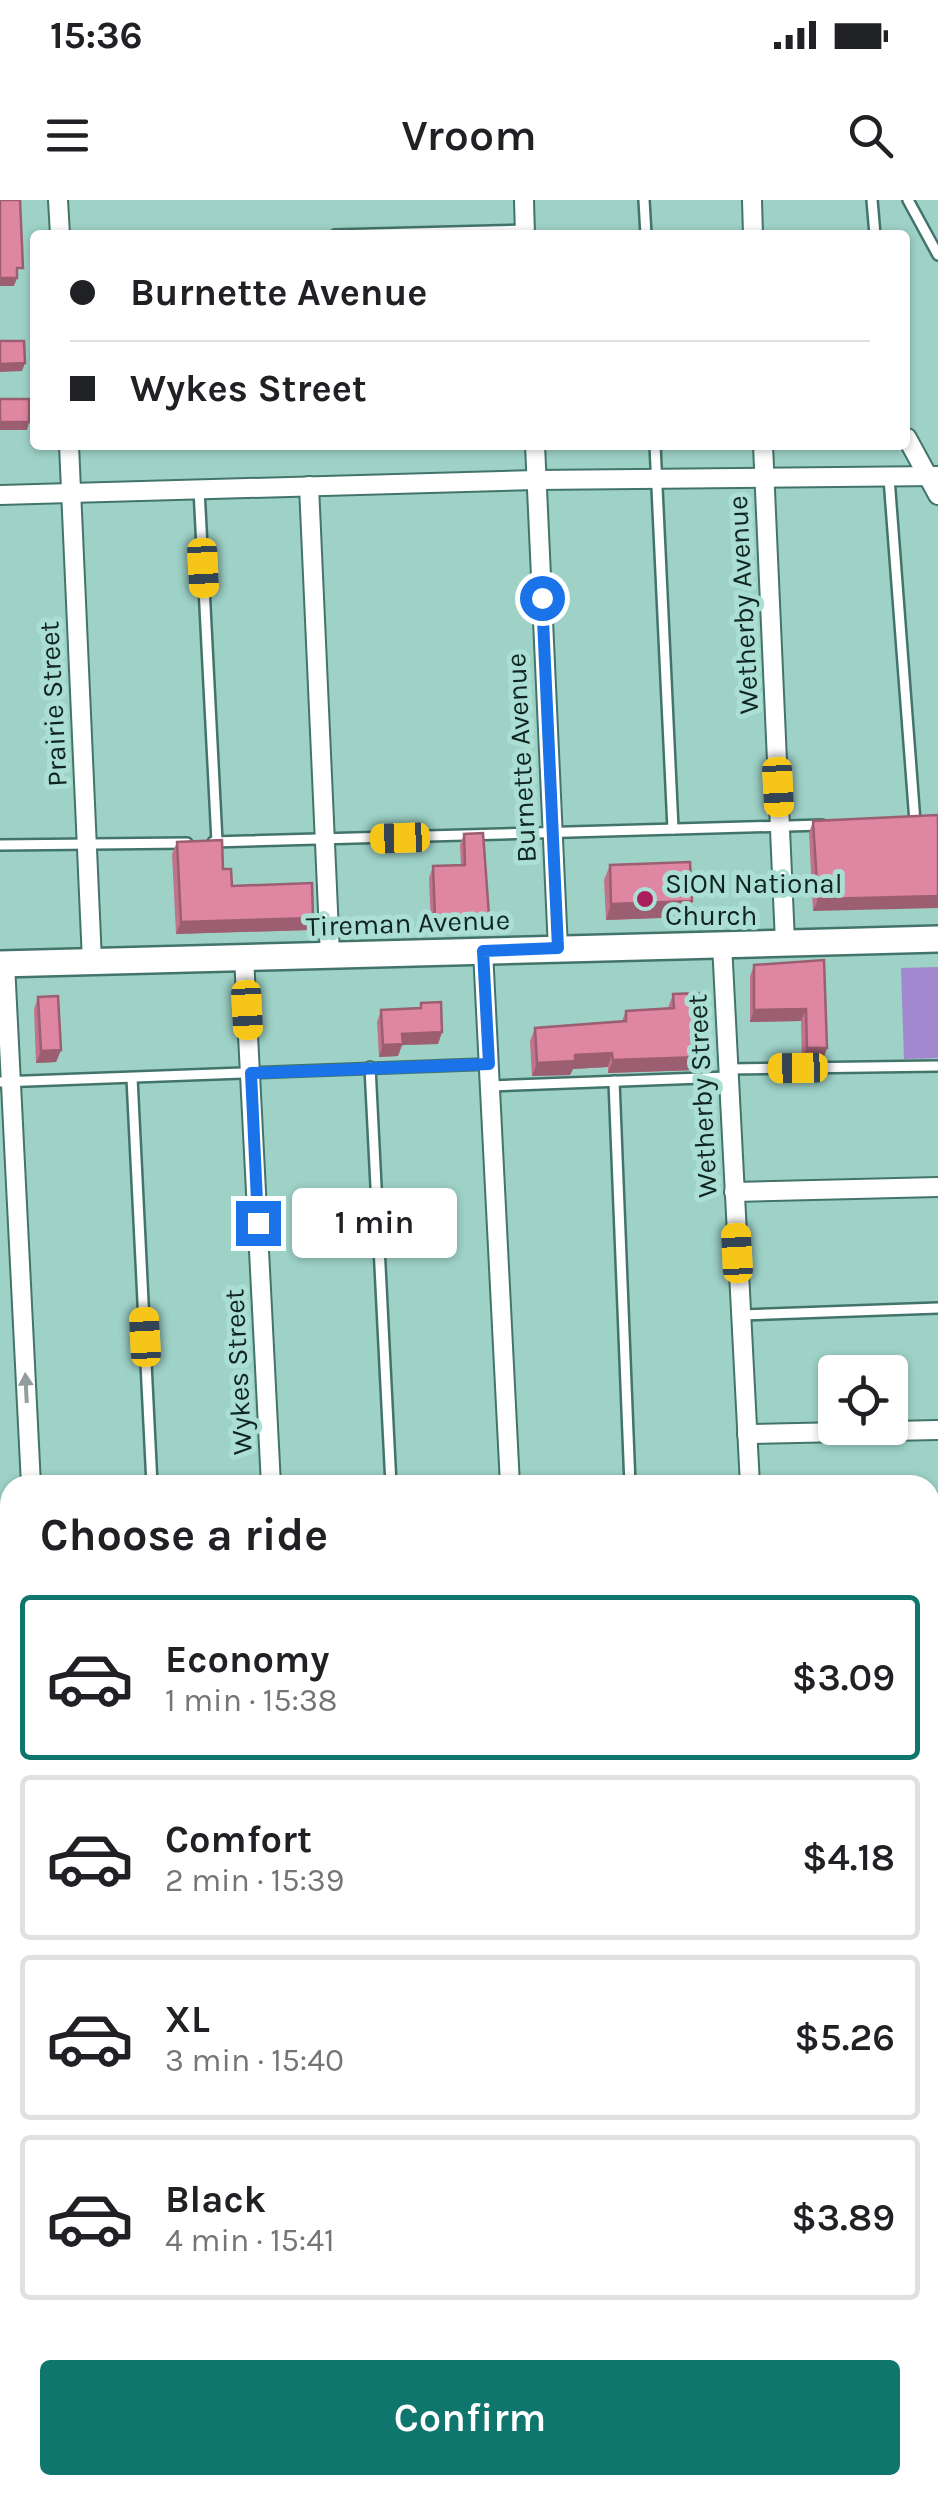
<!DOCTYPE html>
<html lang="en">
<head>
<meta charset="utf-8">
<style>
	body { margin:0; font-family:Karla,sans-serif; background:#f2f2f2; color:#202124; height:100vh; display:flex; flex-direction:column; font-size:38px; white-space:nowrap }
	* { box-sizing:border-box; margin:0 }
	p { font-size:32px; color:#757577 }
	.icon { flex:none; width:55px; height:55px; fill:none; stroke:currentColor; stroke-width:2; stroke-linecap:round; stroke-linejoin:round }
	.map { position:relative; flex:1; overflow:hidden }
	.sheet { position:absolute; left:0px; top:1275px; width:940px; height:1020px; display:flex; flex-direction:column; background:#fff; border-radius:30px 30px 0 0; box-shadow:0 2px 8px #0004 }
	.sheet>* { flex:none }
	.top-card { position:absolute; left:30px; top:30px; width:880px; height:220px; border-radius:10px; box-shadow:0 2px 8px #0004; display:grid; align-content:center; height:220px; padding:0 40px; background:#fff }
	.fabs { position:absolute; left:818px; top:1155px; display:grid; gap:20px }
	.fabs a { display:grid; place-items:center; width:90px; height:90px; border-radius:10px; background:#fff; box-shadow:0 2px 8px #0004; font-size:50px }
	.end { position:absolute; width:45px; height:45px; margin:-22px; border:12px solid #1a73e8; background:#fff; box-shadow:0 0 0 5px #fff }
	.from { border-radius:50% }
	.bubble { position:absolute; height:70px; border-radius:10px; background:#fff; box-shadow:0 2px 8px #0004; font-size:32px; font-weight:600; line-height:70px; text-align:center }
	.car { position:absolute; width:30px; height:60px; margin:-30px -15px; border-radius:12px; box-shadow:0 0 8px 2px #0007; background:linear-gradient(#f5c518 24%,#345 0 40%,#f5c518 0 76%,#345 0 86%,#f5c518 0) }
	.top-card b { display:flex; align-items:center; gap:35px; height:95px; font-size:38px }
	.top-card b+b { border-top:2px solid #e0e0e0 }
	.top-card i { width:25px; height:25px; background:#202124 }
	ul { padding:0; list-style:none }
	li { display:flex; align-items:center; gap:30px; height:165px; margin:0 20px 15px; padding:0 20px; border:5px solid #e0e0e0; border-radius:10px }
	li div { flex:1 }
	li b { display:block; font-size:38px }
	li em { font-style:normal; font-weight:600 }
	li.on { border-color:#0f766e }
	li>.icon { width:90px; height:90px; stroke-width:1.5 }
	h2 { padding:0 40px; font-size:45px; line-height:120px }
	.cta { display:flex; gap:20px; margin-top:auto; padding:20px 40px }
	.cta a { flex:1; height:115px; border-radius:10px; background:#0f766e; color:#fff; font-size:40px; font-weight:600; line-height:115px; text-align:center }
	.status { display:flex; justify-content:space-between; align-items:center; height:70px; padding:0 50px; background:#fff; direction:ltr }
	.status svg { height:28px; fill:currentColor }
	header { display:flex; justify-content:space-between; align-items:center; height:130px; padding:0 40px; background:#fff; font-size:45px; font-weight:600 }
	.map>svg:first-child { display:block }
	.green { fill:#a288ce }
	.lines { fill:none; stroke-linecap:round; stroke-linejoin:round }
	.lane-casing { stroke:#43746b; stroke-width:14 }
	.street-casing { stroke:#43746b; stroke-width:22 }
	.secondary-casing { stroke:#43746b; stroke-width:30 }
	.lane { stroke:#fff; stroke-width:9 }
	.street { stroke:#fff; stroke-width:18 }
	.secondary { stroke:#fff; stroke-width:25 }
	.wall { fill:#c0738b }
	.shaded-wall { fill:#9c5e71 }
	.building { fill:#df86a2; stroke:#9c5e71; stroke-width:2.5 }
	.oneway { fill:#939d9b }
	.route { stroke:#1a73e8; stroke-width:12 }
	.poi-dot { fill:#ab1d5c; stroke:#abdfd4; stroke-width:4 }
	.labels { text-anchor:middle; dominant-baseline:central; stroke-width:10; stroke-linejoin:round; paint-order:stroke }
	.street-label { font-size:28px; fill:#102521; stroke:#abdfd4 }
	.poi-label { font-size:28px; fill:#102521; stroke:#abdfd4; text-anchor:start }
</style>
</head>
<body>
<div class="status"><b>15:36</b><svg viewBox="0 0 49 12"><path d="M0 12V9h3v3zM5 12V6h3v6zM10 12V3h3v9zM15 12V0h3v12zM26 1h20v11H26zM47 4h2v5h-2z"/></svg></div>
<header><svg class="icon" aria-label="menu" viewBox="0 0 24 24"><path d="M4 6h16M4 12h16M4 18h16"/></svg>Vroom<svg class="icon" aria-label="search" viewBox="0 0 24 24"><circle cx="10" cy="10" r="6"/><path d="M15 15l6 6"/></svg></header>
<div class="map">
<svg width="938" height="2295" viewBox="0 0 938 2295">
	<rect width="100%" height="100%" fill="#9ed2c7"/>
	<polygon class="green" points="938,767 938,858 904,859 901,768"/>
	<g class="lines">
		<g class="lane-casing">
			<g id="lane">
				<polyline points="644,0 646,35"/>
				<polyline points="872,0 875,35"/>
				<polyline points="908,0 938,55"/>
				<polyline points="335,35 525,30"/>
				<polyline points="655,245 673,629"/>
				<polyline points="889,278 915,622"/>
				<polyline points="199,289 217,642"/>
				<polyline points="213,642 822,625"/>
				<polyline points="0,645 187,643"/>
				<polyline points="370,867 391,1285"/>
				<polyline points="728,869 938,866"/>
				<polyline points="132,878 152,1285"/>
				<polyline points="614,881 630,1285"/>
				<polyline points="0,882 489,864"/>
				<polyline points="490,886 728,877"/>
				<polyline points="741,1115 938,1108"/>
				<polyline points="930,1577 938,1573"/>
				<polyline points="930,1852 938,1847"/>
				<polyline points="930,2128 938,2124"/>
				<polyline points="205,2285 205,2295"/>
				<polyline points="445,2285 446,2295"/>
				<polyline points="683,2285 684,2295"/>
			</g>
		</g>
		<g class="street-casing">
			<g id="street">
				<polyline points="58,0 60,35"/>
				<polyline points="524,0 525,35"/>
				<polyline points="752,0 753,35"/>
				<polyline points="907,238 938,295"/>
				<polyline points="69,245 92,761"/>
				<polyline points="535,245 558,749"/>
				<polyline points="763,245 785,742"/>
				<polyline points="309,286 330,755"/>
				<polyline points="0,295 536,280 938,276"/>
				<polyline points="722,744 750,1285"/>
				<polyline points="483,751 510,1285"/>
				<polyline points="244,757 271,1285"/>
				<polyline points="5,764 31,1285"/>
				<polyline points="734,992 938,987"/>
				<polyline points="747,1234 938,1230"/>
				<polyline points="930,1438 938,1433"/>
				<polyline points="0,1504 10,1503"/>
				<polyline points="930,1713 938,1708"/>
				<polyline points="930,1988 938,1984"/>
				<polyline points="0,2225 10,2225"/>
				<polyline points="930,2274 938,2270"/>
				<polyline points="82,2285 82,2295"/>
				<polyline points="321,2285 322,2295"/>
				<polyline points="561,2285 561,2295"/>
				<polyline points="800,2285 801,2295"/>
				<polyline points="891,2295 910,2285"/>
			</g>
		</g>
		<g class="secondary-casing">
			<polyline id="secondary" points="0,764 938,739"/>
		</g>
		<use href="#lane" class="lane"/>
		<use href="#street" class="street"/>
		<use href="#secondary" class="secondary"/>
	</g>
	<g class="wall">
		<polygon points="938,615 813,711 809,633 813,621"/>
		<polygon points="464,634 485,727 431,729 429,678 433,666 461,665 460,645"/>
		<polygon points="177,642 223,669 232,686 309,730 176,734 172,654"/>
		<polygon points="610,665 692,701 686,717 606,720 604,680"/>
		<polygon points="824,760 823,860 802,860 801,821 750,822 750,776 754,765"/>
		<polygon points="673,794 704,831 700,841 701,857 696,870 608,873 608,867 573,869 570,875 532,876 530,841 535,828 622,821 626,811 668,808"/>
		<polygon points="38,797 61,850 56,862 36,863 34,809"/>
		<polygon points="421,803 442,832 438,844 402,845 398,856 379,857 377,822 381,810 419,808"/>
		<polygon points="938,1739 938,1789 936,1790 930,1780 930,1743"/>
		<polygon points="938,1896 938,1914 933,1905 936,1897"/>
	</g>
	<g class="shaded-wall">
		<polygon points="0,78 17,78 14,86 0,86"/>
		<polygon points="25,163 22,171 0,172 0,164"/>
		<polygon points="0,222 29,222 27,230 0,230"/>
		<polygon points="938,696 938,708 813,711 818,699"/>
		<polygon points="692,701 686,717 606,720 611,704"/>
		<polygon points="489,715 485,727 431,729 435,718"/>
		<polygon points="313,718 309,730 176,734 181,722"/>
		<polygon points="806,809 801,821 750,822 754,810"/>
		<polygon points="442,832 438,844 402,845 398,856 379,857 383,845 402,834"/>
		<polygon points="807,848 827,848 823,860 802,860"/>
		<polygon points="61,850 56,862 36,863 41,851"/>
		<polygon points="612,853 608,867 573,869 570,875 532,876 537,863 575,855"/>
		<polygon points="701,857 696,870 608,873 613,860"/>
	</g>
	<g class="building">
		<polygon points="0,0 20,0 23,68 17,68 17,78 0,78"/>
		<polygon points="0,141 24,141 25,163 0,164"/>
		<rect x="0" y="199" width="29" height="23"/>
		<polygon points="938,615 938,696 818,699 813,621"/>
		<polygon points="483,633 489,715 435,718 433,666 465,665 464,634"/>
		<polygon points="222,640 223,669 231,669 232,686 312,683 313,718 181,722 177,642"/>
		<polygon points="690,662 692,701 611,704 610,665"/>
		<polygon points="824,760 827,848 807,848 806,809 754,810 754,765"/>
		<polygon points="700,793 704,831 700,831 701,857 613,860 612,853 575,855 575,861 537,863 535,828 626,821 626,811 674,808 673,794"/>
		<polygon points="58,796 61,850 41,851 38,797"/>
		<polygon points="441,802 442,832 402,834 403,844 383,845 381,810 421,808 421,803"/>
		<polygon points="938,1739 938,1782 930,1767 930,1743"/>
	</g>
	<defs><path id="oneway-solid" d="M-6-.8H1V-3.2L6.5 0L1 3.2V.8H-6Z" transform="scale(2.5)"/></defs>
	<use class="oneway" href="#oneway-solid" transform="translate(26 1188) rotate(-93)"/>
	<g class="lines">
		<polyline class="route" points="258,1023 251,873 489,864 483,751 558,748 542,398"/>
	</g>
	<circle class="poi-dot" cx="645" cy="699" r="10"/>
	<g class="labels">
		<g class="street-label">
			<text transform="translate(743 405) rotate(-93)">Wetherby Avenue</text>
			<text transform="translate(53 504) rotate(-93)">Prairie Street</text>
			<text transform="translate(521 558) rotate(-93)">Burnette Avenue</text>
			<text transform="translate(408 723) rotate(-2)">Tireman Avenue</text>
			<text transform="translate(702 896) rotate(-93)">Wetherby Street</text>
			<text transform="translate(238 1172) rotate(-93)">Wykes Street</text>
		</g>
		<g class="poi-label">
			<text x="665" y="683">SION National<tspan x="665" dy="32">Church</tspan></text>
		</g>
	</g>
</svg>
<div class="fabs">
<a><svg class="icon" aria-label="locate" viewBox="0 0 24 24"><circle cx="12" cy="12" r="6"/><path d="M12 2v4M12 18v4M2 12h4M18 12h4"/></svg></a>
</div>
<i class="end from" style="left:542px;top:398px"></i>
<i class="end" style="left:258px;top:1023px"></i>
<div class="bubble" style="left:292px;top:988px;width:165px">1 min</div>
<i class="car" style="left:203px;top:368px;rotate:177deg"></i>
<i class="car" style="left:778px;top:587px;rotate:177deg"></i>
<i class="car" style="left:400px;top:638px;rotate:268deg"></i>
<i class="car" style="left:247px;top:810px;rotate:177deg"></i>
<i class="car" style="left:798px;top:868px;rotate:269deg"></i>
<i class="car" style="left:737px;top:1053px;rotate:357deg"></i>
<i class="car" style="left:145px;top:1137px;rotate:357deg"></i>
<div class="top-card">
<b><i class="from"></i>Burnette Avenue</b>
<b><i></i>Wykes Street</b>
</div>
<section class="sheet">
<h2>Choose a ride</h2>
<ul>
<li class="on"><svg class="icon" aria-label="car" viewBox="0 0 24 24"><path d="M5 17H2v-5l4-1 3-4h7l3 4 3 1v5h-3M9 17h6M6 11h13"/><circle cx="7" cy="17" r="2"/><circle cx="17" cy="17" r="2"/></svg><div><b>Economy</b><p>1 min · 15:38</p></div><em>$3.09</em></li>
<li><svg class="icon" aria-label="car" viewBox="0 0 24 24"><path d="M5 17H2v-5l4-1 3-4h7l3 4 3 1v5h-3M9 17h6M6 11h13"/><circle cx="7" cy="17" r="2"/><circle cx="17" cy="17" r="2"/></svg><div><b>Comfort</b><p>2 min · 15:39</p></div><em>$4.18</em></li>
<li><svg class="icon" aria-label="car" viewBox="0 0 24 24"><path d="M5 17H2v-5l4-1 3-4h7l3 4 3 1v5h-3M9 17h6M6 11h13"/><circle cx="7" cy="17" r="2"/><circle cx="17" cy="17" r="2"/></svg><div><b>XL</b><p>3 min · 15:40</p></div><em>$5.26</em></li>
<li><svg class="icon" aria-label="car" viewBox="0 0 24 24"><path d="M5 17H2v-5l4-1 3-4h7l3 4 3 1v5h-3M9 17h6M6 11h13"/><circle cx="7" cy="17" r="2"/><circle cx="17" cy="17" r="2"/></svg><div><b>Black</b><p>4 min · 15:41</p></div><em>$3.89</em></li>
</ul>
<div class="cta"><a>Confirm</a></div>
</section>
</div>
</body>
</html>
